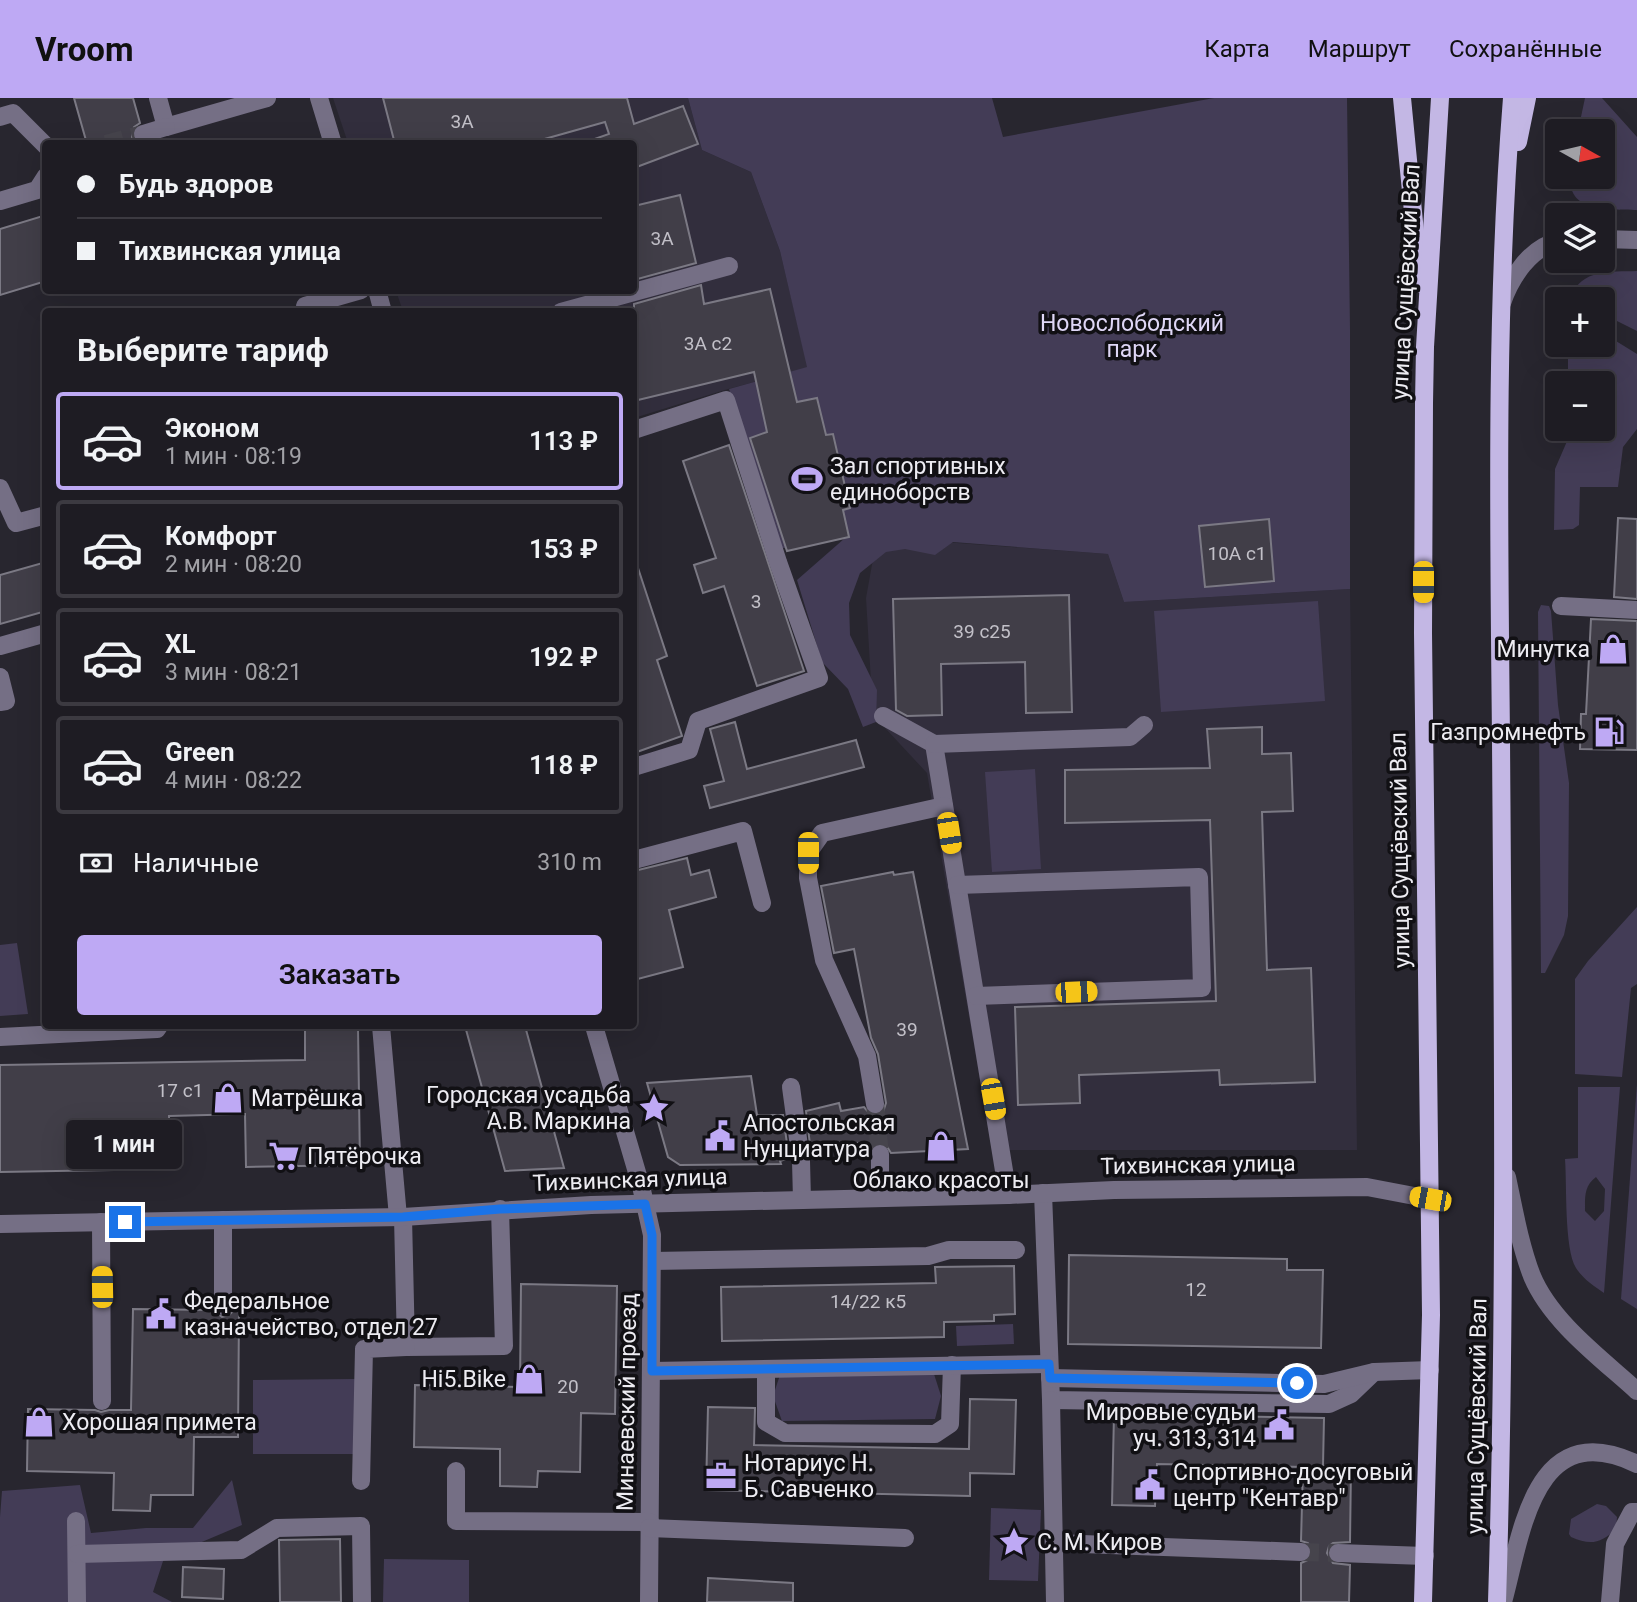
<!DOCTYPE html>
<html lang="ru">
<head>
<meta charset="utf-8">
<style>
	body { margin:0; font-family:Roboto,sans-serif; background:#26252b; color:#f1f3f6; height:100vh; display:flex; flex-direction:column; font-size:26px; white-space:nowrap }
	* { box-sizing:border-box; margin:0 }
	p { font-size:23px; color:#a1a1a6 }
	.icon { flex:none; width:38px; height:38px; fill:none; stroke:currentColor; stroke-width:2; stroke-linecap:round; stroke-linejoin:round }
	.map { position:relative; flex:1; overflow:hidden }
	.side { position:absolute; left:42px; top:210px; width:595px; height:721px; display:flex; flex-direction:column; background:#1e1c23; border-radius:7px; box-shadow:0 7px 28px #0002,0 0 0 2px #3c3a41 }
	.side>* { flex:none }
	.hud { position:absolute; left:42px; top:42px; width:595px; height:154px; border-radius:7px; box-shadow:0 7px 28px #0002,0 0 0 2px #3c3a41; display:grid; align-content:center; height:154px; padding:0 35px; background:#1e1c23 }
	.needle { width:46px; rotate:98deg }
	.buttons { position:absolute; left:1545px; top:21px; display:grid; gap:14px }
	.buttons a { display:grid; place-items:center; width:70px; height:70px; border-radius:7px; background:#1e1c23; box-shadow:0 7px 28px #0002,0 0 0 2px #3c3a41; font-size:35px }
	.end { position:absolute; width:32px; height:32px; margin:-16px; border:9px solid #1a73e8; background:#fff; box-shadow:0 0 0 4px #fff }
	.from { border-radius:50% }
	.bubble { position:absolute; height:49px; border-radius:7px; background:#1e1c23; box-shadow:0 7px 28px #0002,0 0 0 2px #3c3a41; font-size:23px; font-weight:600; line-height:49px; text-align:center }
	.car { position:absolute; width:21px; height:42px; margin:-21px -10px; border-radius:9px; box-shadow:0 0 5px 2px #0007; background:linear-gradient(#f5c518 24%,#345 0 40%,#f5c518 0 76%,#345 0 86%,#f5c518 0) }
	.hud b { display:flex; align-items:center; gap:24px; height:66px; font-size:26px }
	.hud b+b { border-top:2px solid #3c3a41 }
	.hud i { width:18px; height:18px; background:#f1f3f6 }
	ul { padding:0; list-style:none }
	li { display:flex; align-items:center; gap:21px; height:98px; margin:0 14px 10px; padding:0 21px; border:4px solid #3c3a41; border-radius:7px }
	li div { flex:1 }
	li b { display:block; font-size:26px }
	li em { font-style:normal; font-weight:600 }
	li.current { border-color:#bea9f4 }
	li>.icon { width:63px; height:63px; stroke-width:1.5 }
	h2 { padding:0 35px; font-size:32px; line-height:84px }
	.pay { display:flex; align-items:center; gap:18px; height:77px; padding:0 35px; font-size:26px }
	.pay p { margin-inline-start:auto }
	.primary-button { display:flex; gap:14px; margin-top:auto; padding:14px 35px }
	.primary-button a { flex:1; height:80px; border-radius:7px; background:#bea9f4; color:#111; font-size:28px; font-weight:600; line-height:80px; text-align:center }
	header { display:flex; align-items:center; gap:42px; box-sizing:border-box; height:98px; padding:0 35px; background:#bea9f4; color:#111 }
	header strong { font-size:33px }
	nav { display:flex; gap:38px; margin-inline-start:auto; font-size:24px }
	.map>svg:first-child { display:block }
	.built { fill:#322e3d }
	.green { fill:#433c56; fill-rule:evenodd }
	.building { fill:#413e48; stroke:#7b7984; stroke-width:2 }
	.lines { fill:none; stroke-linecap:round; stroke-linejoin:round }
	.minor-tunnel { stroke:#46444c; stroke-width:18; stroke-dasharray:18 9; stroke-linecap:butt }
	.minor { stroke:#756f85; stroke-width:18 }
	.major { stroke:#c3b7e4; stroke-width:18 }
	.route { stroke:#1a73e8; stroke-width:9 }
	.labels { text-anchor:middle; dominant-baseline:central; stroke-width:7; stroke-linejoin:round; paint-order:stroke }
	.number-label { font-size:19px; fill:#c2c0c8 }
	.street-label { font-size:23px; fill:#edecf2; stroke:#111014 }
	.park-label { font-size:23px; fill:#dfd7f6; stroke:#111014 }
	.poi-label { font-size:23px; fill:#edecf2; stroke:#111014; text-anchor:start }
</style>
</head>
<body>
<header>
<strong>Vroom</strong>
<nav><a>Карта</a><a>Маршрут</a><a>Сохранённые</a></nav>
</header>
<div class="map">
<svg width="1637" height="1504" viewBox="0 0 1637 1504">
	<rect width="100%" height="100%" fill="#28262f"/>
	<g class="built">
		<polygon points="333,0 688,0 702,52 751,74 780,153 808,270 728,291 634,320 634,214 403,213 396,193 634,192 634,46 348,45"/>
		<polygon points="877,439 1108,456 1124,504 1350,491 1357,1052 992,1052 927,675 873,617 866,500"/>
	</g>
	<g class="green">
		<polygon points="688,0 992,0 1003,39 1214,0 1347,0 1350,232 1350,491 1124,504 1108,456 953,444 935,457 905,451 886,454 860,475 849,505 850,537 877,592 876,624 863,629 848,591 822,564 797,482 845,440 794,452 779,449 729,291 807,269 780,153 751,74 702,52"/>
		<path d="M1585 0H1602L1637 39V112C1610 111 1569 116 1570 79H1603V33H1578Z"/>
		<path d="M1637 173V233L1603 216V201L1570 200C1582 170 1610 174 1637 173Z"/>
		<polygon points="1603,235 1637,256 1637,331 1623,349 1618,389 1580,389 1579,427 1573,431 1554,432 1555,371 1568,341 1568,331 1603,331 1603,285 1568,285 1568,247 1603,247"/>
		<polygon points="1318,503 1325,603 1161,614 1154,513"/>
		<polygon points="1541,507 1549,508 1551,513 1558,607 1569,685 1568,818 1564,837 1545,875 1541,875 1538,514"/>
		<polygon points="1035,671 1041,771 992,774 985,674"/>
		<polygon points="1637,809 1637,886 1631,890 1622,979 1575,976 1575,881 1588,863"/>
		<polygon points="17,845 28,916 0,918 0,847"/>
		<polygon points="1637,986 1637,1211 1621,1201"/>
		<path d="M1578 989H1620L1604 1195C1594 1188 1583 1181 1576 1170 1564 1150 1567 1087 1565 1061L1578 1060ZM1596 1079 1605 1091 1604 1113 1595 1123 1585 1113C1585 1099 1584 1088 1596 1079Z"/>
		<polygon points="1013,1226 1014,1246 957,1248 956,1228"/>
		<polygon points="934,1276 941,1298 935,1321 782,1323 773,1298 780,1277"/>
		<polygon points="355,1281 355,1356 253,1356 253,1282"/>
		<polygon points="232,1382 242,1427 164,1460 153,1494 172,1504 0,1504 0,1419 2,1393 80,1387 91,1435 146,1430 193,1430"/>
		<path d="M1597 1406 1606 1408 1617 1419 1616 1431C1601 1445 1591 1448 1571 1439L1569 1436 1571 1421Z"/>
		<polygon points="991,1410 1041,1412 1038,1483 989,1482"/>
		<polygon points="384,1461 469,1462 469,1504 383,1504"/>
	</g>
	<g class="building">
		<polygon points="74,0 133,0 140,25 134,29 132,39 137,46 87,46"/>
		<polygon points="383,0 627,0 634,26 683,8 698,46 634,70 634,46 589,46 589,43 609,36 605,24 541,42 542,46 395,46"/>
		<polygon points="680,97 696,165 634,182 634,108"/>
		<polygon points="46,117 46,183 0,197 0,131"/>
		<polygon points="701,187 704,206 770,191 797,304 817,300 826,337 833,336 850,410 843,412 849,439 787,453 750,340 767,334 754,274 634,303 634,206"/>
		<polygon points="729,347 804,573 757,588 724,488 703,495 694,467 716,460 683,363"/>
		<polygon points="1618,420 1637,421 1637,501 1614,499"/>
		<polygon points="1269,421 1274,483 1205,489 1199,428"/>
		<polygon points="46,464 46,513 0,526 0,477"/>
		<polygon points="638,470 667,558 657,562 682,638 634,655 634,471"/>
		<polygon points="1069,497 1072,614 1026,615 1025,564 941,566 942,617 907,618 896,612 893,501"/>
		<polygon points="1591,521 1637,523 1637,652 1580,651 1581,616 1586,616"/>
		<polygon points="735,624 747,671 856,642 864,669 710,710 704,688 724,683 710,631"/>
		<polygon points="1262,629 1262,656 1291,655 1293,713 1262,714 1267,872 1311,870 1315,984 1220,987 1219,972 1079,977 1080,1005 1018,1007 1015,909 1216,903 1210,722 1065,725 1065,672 1210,670 1207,631"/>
		<polygon points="687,760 691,777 709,772 716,799 669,812 683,869 634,882 634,773"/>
		<polygon points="893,774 894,777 913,774 968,1051 891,1055 886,1047 879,1045 871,1050 869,1057 859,1057 857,1045 811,1055 806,1013 839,1005 841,1013 864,1009 870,1016 876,1017 883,1014 886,1005 878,956 871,940 854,851 834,855 821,788"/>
		<polygon points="465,928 525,928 564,1070 505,1073"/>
		<polygon points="358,930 360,1067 246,1069 245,1016 169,1018 170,1071 0,1074 0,967 305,962 305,931"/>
		<polygon points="751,978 757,1017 783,1017 789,1060 780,1063 781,1066 680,1067 668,1059 647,985"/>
		<polygon points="1069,1157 1287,1161 1287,1172 1323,1172 1321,1250 1068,1246"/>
		<polygon points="1014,1168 1015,1216 994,1217 994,1223 944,1224 944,1239 722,1243 721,1189 936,1185 935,1169"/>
		<polygon points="521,1186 617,1188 615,1316 581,1315 580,1374 538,1373 537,1389 500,1388 500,1351 414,1349 415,1287 520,1289"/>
		<polygon points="133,1211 213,1212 222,1219 229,1217 233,1213 239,1213 238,1339 194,1339 193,1397 151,1397 150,1413 113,1412 114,1375 27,1373 28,1311 95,1312 101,1314 109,1312 131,1312"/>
		<polygon points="970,1301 1016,1302 1014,1376 970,1375 970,1398 706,1392 708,1309 755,1310 754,1347 969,1351"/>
		<polygon points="1114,1316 1324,1320 1323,1368 1351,1368 1350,1444 1333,1445 1329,1448 1327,1455 1333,1465 1350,1467 1349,1504 1301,1504 1301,1465 1310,1461 1312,1454 1308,1445 1301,1443 1303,1369 1157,1366 1155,1408 1112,1407"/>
		<polygon points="340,1441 341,1504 280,1504 279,1442"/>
		<polygon points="183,1469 224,1471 223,1501 182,1499"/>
		<polygon points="708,1480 793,1485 793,1504 707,1504"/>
	</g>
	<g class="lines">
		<g class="minor-tunnel">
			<polyline points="106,46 143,36"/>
			<polyline points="875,1006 880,1056"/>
			<polyline points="1301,1454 1338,1455"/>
		</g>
		<g class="minor">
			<polyline points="158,0 166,29 267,0"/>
			<polyline points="319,0 333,46"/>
			<polyline points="0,19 13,15 46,48"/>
			<polyline points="143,36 166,29"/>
			<polyline points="0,103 37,92 46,78"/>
			<polyline points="1603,141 1637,142"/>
			<polyline points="377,192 383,214"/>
			<path d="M1502 205C1511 179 1530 150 1558 143"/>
			<polyline points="305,208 361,192"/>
			<polyline points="561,214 729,168"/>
			<polyline points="634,332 726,302 778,464 819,580 698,623 689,652 634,669"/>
			<polyline points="0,390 16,425 46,417"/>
			<polyline points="1561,508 1637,512"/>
			<polyline points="0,548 46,535"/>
			<polyline points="0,579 6,603 0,604"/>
			<polyline points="883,618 934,646 1008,1097"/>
			<polyline points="934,646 1130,639 1144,627"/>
			<polyline points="634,762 743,733 762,805"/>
			<polyline points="957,787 1199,779 1202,890 976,898"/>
			<polyline points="381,928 398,1119"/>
			<polyline points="594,928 641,1088 652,1137 649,1504"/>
			<polyline points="0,939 157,931 159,928"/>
			<polyline points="791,989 801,1063 802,1102"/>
			<polyline points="875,1006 867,958 824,862 808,780 808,755 822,735 944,708"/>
			<path d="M1507 1079C1514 1112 1520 1147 1532 1178 1551 1224 1602 1261 1637 1293"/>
			<polyline points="1043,1095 1051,1302 1329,1306 1351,1296 1374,1274"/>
			<polyline points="876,1100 880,1077 880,1056"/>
			<polyline points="403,1119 406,1249 504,1248 500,1111"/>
			<polyline points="223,1122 223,1208"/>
			<polyline points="101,1124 102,1303"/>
			<polyline points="0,1126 403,1119 591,1107 1008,1097 1114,1092 1367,1089 1430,1101"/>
			<polyline points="653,1163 928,1158 949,1152 1016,1152"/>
			<polyline points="766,1271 766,1324 785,1335 935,1336 950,1326 952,1267"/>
			<polyline points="652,1273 1049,1266"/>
			<polyline points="1050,1280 1324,1286 1374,1274 1430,1272"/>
			<polyline points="1051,1302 1055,1504"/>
			<polyline points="456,1373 456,1423 650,1424"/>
			<polyline points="361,1383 364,1251 406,1249"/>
			<polyline points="76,1423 77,1504"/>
			<polyline points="649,1430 905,1440"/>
			<polyline points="1055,1445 1301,1454"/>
			<polyline points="1338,1455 1425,1458"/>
			<polyline points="77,1456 241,1452 277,1430 361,1428 362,1504"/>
			<path d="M1503 1504C1522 1434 1534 1317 1637 1366"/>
			<polyline points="1610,1504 1615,1446 1632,1414 1637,1414"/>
		</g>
		<g class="major">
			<polyline points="1402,0 1420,186"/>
			<polyline points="1518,44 1527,0"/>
			<polyline points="1423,1504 1431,1217 1423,535 1424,305 1425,249 1440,0"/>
			<path d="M1497 1504C1506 1217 1503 929 1501 642 1499 428 1495 214 1512 0"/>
		</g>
	</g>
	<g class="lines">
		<polyline class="route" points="125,1124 403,1119 500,1111 645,1106 652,1137 652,1273 1049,1266 1050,1280 1297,1285"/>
	</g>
	<defs>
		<g id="stadium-bare" transform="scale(2.415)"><path d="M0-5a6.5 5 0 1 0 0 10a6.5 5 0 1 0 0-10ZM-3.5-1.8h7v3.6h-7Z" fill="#bea9f4" stroke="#111014" stroke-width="2.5" paint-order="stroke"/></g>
		<g id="shop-bare" transform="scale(2.415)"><path d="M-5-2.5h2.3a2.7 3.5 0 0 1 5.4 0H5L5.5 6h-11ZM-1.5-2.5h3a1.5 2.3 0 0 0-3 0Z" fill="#bea9f4" stroke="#111014" stroke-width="2.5" paint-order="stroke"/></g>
		<g id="fuel-bare" transform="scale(2.415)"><path d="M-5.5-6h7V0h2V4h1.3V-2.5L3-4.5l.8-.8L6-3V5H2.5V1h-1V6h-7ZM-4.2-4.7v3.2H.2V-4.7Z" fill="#bea9f4" stroke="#111014" stroke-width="2.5" paint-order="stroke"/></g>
		<g id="sight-bare" transform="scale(2.415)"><path d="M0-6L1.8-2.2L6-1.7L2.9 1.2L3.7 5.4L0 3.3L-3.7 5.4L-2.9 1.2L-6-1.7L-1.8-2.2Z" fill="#bea9f4" stroke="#111014" stroke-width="2.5" paint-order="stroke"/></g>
		<g id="civic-bare" transform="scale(2.415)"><path d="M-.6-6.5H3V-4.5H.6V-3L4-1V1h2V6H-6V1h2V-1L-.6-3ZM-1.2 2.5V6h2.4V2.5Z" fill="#bea9f4" stroke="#111014" stroke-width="2.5" paint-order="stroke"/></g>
		<g id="supermarket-bare" transform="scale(2.415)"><path d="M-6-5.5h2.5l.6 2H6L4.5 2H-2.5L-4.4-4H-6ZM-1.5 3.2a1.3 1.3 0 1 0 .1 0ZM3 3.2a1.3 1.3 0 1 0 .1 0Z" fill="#bea9f4" stroke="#111014" stroke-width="2.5" paint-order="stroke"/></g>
		<g id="office-bare" transform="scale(2.415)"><path d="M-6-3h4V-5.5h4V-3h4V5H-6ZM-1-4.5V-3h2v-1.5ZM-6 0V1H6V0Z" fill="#bea9f4" stroke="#111014" stroke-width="2.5" paint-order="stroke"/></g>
	</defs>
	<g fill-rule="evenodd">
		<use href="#stadium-bare" x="807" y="381"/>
		<use href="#shop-bare" x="1613" y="551"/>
		<use href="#fuel-bare" x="1609" y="634"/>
		<use href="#shop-bare" x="228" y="1000"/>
		<use href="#sight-bare" x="654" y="1010"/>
		<use href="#civic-bare" x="720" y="1038"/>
		<use href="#shop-bare" x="941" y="1048"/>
		<use href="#supermarket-bare" x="284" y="1058"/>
		<use href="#civic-bare" x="161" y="1216"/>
		<use href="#shop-bare" x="529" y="1281"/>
		<use href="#shop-bare" x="39" y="1324"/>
		<use href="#civic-bare" x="1279" y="1327"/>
		<use href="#office-bare" x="721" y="1378"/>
		<use href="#civic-bare" x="1150" y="1387"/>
		<use href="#sight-bare" x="1014" y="1444"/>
	</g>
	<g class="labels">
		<g class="number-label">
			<text x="462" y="23">3А</text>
			<text x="662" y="140">3А</text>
			<text x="708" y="245">3А с2</text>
			<text x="1237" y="455">10А с1</text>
			<text x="756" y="503">3</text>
			<text x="982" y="533">39 с25</text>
			<text x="907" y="931">39</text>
			<text x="180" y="992">17 с1</text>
			<text x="1196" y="1191">12</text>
			<text x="868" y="1203">14/22 к5</text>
			<text x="568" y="1288">20</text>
		</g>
		<g class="street-label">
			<text transform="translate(1406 184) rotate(-87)">улица Сущёвский Вал</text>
			<text transform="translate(1400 752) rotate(-91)">улица Сущёвский Вал</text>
			<text transform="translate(1198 1067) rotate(-1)">Тихвинская улица</text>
			<text transform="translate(630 1082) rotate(-2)">Тихвинская улица</text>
			<text transform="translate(627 1304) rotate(-89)">Минаевский проезд</text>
			<text transform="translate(1477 1318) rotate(-89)">улица Сущёвский Вал</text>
		</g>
		<g class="park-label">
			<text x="1132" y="225">Новослободский<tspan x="1132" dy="26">парк</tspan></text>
		</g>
		<g class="poi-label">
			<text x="830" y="368">Зал спортивных<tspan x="830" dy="26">единоборств</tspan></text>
			<text x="1590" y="551" text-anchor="end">Минутка</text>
			<text x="1586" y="634" text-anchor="end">Газпромнефть</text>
			<text x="631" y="997" text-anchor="end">Городская усадьба<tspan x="631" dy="26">А.В. Маркина</tspan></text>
			<text x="251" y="1000">Матрёшка</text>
			<text x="743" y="1025">Апостольская<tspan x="743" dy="26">Нунциатура</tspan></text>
			<text x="307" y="1058">Пятёрочка</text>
			<text x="941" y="1082" text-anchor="middle">Облако красоты</text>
			<text x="184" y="1203">Федеральное<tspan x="184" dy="26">казначейство, отдел 27</tspan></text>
			<text x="506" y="1281" text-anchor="end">Hi5.Bike</text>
			<text x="1256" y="1314" text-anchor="end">Мировые судьи<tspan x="1256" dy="26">уч. 313, 314</tspan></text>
			<text x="62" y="1324">Хорошая примета</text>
			<text x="744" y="1365">Нотариус Н.<tspan x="744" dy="26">Б. Савченко</tspan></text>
			<text x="1173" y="1374">Спортивно-досуговый<tspan x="1173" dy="26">центр "Кентавр"</tspan></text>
			<text x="1037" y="1444">С. М. Киров</text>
		</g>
	</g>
</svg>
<div class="buttons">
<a><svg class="needle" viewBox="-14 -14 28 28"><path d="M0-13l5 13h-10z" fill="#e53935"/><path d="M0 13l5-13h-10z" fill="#a1a1a6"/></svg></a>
<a><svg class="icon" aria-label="layers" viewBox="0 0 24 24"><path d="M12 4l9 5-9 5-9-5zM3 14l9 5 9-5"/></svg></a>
<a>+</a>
<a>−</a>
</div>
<i class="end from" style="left:1297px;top:1285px"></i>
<i class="end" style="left:125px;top:1124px"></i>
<div class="bubble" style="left:66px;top:1022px;width:116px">1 мин</div>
<i class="car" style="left:1423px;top:484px;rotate:180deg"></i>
<i class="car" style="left:949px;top:735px;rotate:171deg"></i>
<i class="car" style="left:808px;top:755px;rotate:180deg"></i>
<i class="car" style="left:1076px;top:894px;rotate:88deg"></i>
<i class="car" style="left:993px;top:1001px;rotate:170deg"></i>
<i class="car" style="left:1430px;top:1101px;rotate:280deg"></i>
<i class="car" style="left:102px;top:1189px;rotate:359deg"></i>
<div class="hud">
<b><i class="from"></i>Будь здоров</b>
<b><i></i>Тихвинская улица</b>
</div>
<section class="side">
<h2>Выберите тариф</h2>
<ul>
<li class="current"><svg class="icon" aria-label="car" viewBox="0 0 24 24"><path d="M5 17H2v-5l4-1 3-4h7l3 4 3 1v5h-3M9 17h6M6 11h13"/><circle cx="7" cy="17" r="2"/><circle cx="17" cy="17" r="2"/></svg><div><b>Эконом</b><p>1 мин · 08:19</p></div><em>113 ₽</em></li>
<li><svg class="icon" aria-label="car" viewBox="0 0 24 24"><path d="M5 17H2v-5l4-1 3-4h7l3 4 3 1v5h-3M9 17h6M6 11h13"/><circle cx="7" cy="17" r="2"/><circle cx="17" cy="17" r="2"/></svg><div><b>Комфорт</b><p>2 мин · 08:20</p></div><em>153 ₽</em></li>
<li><svg class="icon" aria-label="car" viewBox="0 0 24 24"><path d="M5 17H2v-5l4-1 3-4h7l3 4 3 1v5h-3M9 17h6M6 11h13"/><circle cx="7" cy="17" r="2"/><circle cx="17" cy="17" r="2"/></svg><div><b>XL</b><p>3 мин · 08:21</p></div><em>192 ₽</em></li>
<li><svg class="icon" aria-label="car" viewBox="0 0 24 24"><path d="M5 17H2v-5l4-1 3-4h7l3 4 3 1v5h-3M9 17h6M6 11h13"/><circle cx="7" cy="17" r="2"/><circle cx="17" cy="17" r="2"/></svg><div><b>Green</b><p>4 мин · 08:22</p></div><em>118 ₽</em></li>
</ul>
<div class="pay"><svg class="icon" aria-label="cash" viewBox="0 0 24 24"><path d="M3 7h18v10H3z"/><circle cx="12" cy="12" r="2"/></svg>Наличные<p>310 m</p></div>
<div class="primary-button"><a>Заказать</a></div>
</section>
</div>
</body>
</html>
